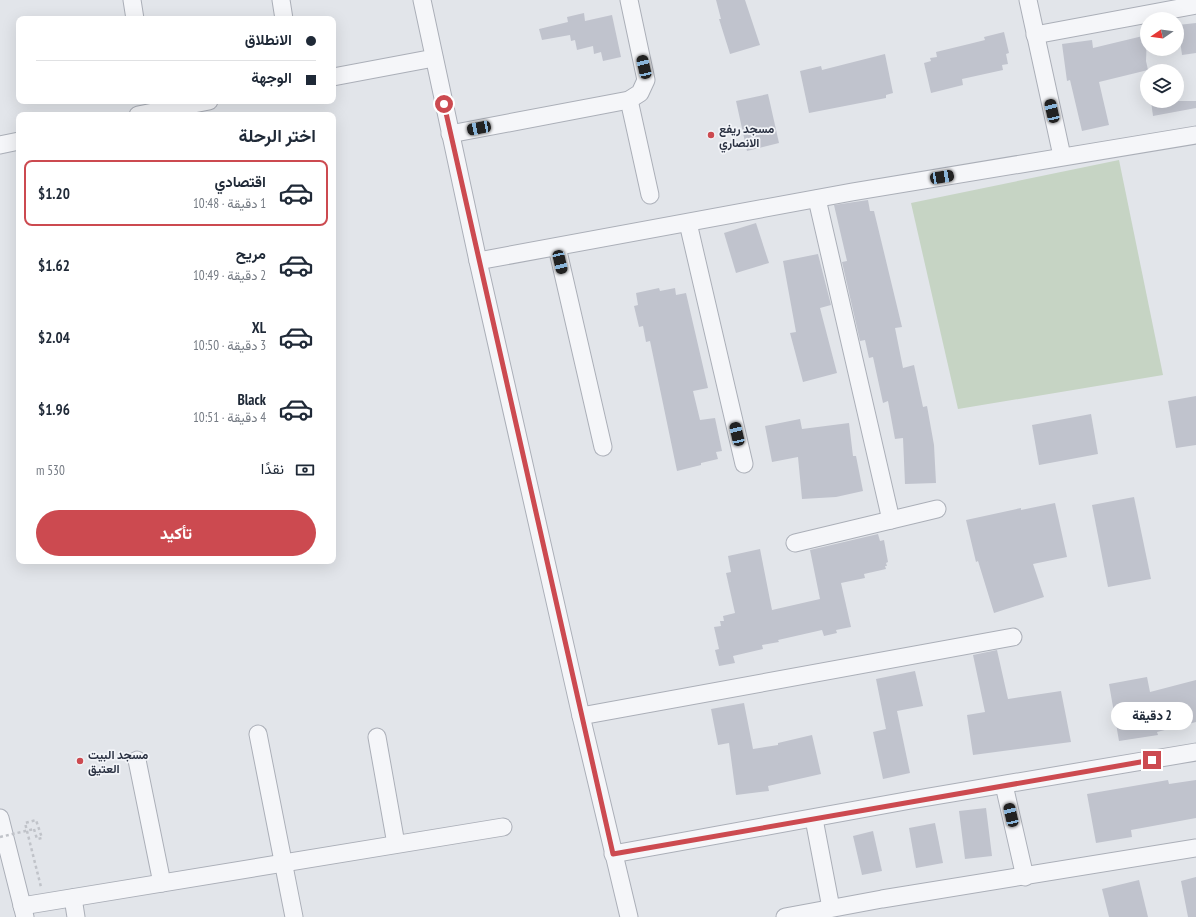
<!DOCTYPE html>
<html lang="ar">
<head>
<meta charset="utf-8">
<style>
	body { margin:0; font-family:"PT Sans Narrow",Vazirmatn,sans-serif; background:#f2f2f3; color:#1f2937; direction:rtl; height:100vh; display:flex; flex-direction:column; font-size:15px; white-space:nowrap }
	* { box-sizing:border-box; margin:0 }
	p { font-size:13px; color:#747a83 }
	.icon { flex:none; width:22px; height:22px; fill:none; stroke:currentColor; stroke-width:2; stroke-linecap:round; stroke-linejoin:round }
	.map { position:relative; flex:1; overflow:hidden; direction:ltr }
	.panel { position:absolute; left:16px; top:112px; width:320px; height:452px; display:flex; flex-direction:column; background:#fff; border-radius:8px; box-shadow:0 4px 16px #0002; direction:rtl }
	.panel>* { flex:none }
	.guide { position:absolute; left:16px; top:16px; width:320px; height:88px; border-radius:8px; box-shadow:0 4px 16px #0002; direction:rtl; display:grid; align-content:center; height:88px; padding:0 20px; background:#fff }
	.needle { width:26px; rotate:257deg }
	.fabs { position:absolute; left:1140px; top:12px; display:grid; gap:8px }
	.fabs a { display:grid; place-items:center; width:44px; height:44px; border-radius:50%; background:#fff; box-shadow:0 4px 16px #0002; font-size:20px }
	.end { position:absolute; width:18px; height:18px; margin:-9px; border:5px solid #cc4a50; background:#fff; box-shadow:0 0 0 2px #fff }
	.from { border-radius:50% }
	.bubble { position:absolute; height:28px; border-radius:14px; background:#fff; box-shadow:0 4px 16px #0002; font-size:13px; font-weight:800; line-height:28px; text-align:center; direction:rtl }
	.car { position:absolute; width:12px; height:24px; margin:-12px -6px; border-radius:5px; box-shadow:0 0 3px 1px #0007; background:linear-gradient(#222 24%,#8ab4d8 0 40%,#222 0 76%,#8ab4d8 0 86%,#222 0) }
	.guide b { display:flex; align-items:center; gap:14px; height:38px; font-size:15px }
	.guide b+b { border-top:1px solid #e0e1e3 }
	.guide i { width:10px; height:10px; background:#1f2937 }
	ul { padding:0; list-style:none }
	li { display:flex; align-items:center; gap:12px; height:66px; margin:0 8px 6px; padding:0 12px; border:2px solid transparent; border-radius:8px }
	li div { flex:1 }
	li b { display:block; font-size:15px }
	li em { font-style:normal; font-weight:800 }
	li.on { border-color:#cc4a50 }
	li>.icon { width:36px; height:36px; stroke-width:1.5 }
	h2 { padding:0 20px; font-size:18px; line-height:48px }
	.pay { display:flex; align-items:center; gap:10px; height:44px; padding:0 20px; font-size:15px }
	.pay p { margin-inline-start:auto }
	.button { display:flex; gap:8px; margin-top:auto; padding:8px 20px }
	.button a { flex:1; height:46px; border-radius:24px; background:#cc4a50; color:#fff; font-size:16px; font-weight:800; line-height:46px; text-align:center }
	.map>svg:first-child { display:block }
	.green { fill:#c6d4c4 }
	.building { fill:#c0c3cd }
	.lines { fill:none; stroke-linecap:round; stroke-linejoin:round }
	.street-casing { stroke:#abafb8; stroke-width:19 }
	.path { stroke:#c0c3c9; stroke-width:2.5; stroke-dasharray:3 3; stroke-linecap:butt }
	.street { stroke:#f5f6f9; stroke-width:17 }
	.path-bridge { stroke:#c0c3c9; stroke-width:2.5; stroke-dasharray:3 3; stroke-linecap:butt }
	.route { stroke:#cc4a50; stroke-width:5 }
	.poi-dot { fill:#cc4a50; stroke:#f2f4f8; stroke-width:1.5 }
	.labels { text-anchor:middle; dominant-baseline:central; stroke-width:3.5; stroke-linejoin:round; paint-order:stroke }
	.poi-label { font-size:12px; font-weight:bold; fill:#2a3142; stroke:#f2f4f8; text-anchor:start }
</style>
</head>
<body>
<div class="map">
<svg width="1196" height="917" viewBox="0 0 1196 917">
	<rect width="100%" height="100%" fill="#e2e5ea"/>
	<polygon class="green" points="1119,160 1163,375 958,409 911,203"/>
	<g class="building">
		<polygon points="716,0 745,0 760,45 730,54 719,19 721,19"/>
		<polygon points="584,13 585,21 612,15 621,57 603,61 601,52 594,54 593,46 577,50 575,40 571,41 570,35 542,40 539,29 568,22 567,17"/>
		<polygon points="1196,23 1196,53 1182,55 1178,25"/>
		<polygon points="1004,32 1009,53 1006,54 1008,64 1002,65 1003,70 962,79 963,85 931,93 924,63 931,61 930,58 937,57 936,52 969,44 985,40 984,37"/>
		<polygon points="1147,35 1146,61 1148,70 1099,82 1109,125 1082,131 1070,80 1067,81 1062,44 1092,40 1093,48"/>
		<polygon points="885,54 893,93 886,95 886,98 809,113 800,71 821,66 822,70"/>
		<polygon points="768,94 779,143 747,151 736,101"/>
		<polygon points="1151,101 1196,101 1196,108 1153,116"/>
		<polygon points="868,200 870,211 874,211 902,327 895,328 903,368 914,365 923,407 927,406 934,445 936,483 905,484 903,438 895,439 888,401 883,403 873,357 869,358 865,340 860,341 842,262 847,261 834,205"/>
		<polygon points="756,223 769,263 736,273 724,233"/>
		<polygon points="818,254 831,305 820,308 837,373 803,382 790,333 796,332 783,261"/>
		<polygon points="659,288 660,291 675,288 676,295 686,293 708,388 693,391 700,420 715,418 722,451 716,452 718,459 701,463 701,465 677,471 650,341 646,342 643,326 639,327 634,306 638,305 636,293"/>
		<polygon points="1196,396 1196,445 1176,448 1168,401"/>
		<polygon points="1091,414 1098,454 1039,465 1032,425"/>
		<polygon points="800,419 802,429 849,423 853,456 856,456 863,491 836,497 802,499 798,457 772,462 765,426"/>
		<polygon points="1134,497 1151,579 1108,587 1092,505"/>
		<polygon points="1055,503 1067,557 1033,564 1044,597 994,613 978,561 976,562 966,520 1021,508 1021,510"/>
		<polygon points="878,534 880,541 884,540 888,562 886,563 887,566 885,566 886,569 864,574 865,578 841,583 851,627 836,630 837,633 824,636 822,630 778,640 779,642 762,645 763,649 733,656 735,663 719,666 715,650 719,649 714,627 721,626 720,621 724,621 723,616 735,613 726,573 731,572 728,556 760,549 772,610 820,599 810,550"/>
		<polygon points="997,650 1008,699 1061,691 1071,742 973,755 967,715 985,712 973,655"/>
		<polygon points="915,671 923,706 897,711 910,773 883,779 873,732 886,729 876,679"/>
		<polygon points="1147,677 1150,692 1196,680 1196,722 1157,732 1158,735 1119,741 1109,684"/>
		<polygon points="744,703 753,749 778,745 778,743 812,735 821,774 768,786 769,791 736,795 729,743 718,745 711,709"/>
		<polygon points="1168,780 1169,784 1196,780 1196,818 1131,830 1132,837 1096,843 1087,794"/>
		<polygon points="986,808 992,856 965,859 959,811"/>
		<polygon points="935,823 943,863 916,868 909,828"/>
		<polygon points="873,831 882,871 862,875 853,836"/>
		<polygon points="1196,877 1196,917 1188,917 1181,881"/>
		<polygon points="1139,880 1148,917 1109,917 1102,889"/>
	</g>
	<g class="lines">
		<g class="street-casing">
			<g id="street">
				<polyline points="132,0 135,19"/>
				<polyline points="281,0 284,19"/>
				<polyline points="422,0 478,261 581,716 629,917"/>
				<polyline points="1028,0 1062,156"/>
				<polyline points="1035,35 1196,5"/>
				<polyline points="333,77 434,58"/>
				<polyline points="629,100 650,195"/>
				<polyline points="138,115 209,101"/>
				<polyline points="450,134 629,100 640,93 646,80 629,0"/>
				<polyline points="0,145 19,141"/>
				<polyline points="817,199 891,520"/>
				<polyline points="688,223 744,464"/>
				<polyline points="557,247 603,447"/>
				<polyline points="478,261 852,192 1196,135"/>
				<polyline points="795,543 937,509"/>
				<polyline points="581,716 1013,637"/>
				<polyline points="258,734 294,917"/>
				<polyline points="377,737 396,844"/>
				<polyline points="137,760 162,883"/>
				<polyline points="1004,785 1025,877"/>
				<polyline points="0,818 25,917"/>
				<polyline points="814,819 831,908"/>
				<polyline points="613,854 911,800 1196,752"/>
				<polyline points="73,898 76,917"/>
				<polyline points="22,906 503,827"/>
				<polyline points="785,917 882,899 1196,848"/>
			</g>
		</g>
		<polyline class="path" points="34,829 37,839 42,838 36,820 25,823 41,887"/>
		<use href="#street" class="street"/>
		<polyline class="path-bridge" points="0,837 34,829"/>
	</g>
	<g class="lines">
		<polyline class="route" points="444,104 613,854 1152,760"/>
	</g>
	<g class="poi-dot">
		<circle cx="711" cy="135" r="4"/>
		<circle cx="80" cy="761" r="4"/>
	</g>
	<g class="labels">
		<g class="poi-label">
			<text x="719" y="128">مسجد ريفع<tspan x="719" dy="14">الانصاري</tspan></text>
			<text x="88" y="754">مسجد البيت<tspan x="88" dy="14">العتيق</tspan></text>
		</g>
	</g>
</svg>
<div class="fabs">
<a><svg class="needle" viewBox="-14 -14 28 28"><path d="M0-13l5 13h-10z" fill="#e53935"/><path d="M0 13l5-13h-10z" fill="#747a83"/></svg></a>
<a><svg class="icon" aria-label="layers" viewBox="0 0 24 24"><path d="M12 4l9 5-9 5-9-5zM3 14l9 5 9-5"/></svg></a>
</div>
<i class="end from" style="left:444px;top:104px"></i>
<i class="end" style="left:1152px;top:760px"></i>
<div class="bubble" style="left:1111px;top:702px;width:82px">2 دقيقة</div>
<i class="car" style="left:644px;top:67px;rotate:347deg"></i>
<i class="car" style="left:1052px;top:111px;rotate:347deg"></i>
<i class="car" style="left:479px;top:128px;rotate:259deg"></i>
<i class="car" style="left:942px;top:177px;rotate:81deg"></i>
<i class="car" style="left:560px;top:262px;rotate:167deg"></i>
<i class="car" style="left:737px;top:434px;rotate:347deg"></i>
<i class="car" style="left:1011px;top:815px;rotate:347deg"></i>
<div class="guide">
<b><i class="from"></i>الانطلاق</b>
<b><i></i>الوجهة</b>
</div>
<section class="panel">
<h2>اختر الرحلة</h2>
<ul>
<li class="on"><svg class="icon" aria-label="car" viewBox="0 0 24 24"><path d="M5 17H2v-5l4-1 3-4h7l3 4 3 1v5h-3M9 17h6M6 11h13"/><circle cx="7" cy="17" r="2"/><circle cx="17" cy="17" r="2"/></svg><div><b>اقتصادي</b><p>1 دقيقة · 10:48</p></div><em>$1.20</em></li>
<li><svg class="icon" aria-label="car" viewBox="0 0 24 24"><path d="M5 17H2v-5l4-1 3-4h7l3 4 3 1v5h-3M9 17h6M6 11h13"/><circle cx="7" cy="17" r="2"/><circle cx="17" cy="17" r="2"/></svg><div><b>مريح</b><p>2 دقيقة · 10:49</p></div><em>$1.62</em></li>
<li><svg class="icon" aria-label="car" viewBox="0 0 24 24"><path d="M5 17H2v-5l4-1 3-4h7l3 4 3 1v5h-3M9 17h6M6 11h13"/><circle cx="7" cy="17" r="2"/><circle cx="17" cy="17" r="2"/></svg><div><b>XL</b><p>3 دقيقة · 10:50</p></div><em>$2.04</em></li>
<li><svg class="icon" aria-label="car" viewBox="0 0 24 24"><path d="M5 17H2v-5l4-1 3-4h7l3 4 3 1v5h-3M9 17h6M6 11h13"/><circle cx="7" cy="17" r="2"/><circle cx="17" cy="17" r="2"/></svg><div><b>Black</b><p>4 دقيقة · 10:51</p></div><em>$1.96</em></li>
</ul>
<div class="pay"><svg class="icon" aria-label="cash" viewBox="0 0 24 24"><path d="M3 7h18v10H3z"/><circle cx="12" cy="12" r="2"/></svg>نقدًا<p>530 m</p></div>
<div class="button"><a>تأكيد</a></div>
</section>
</div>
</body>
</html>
